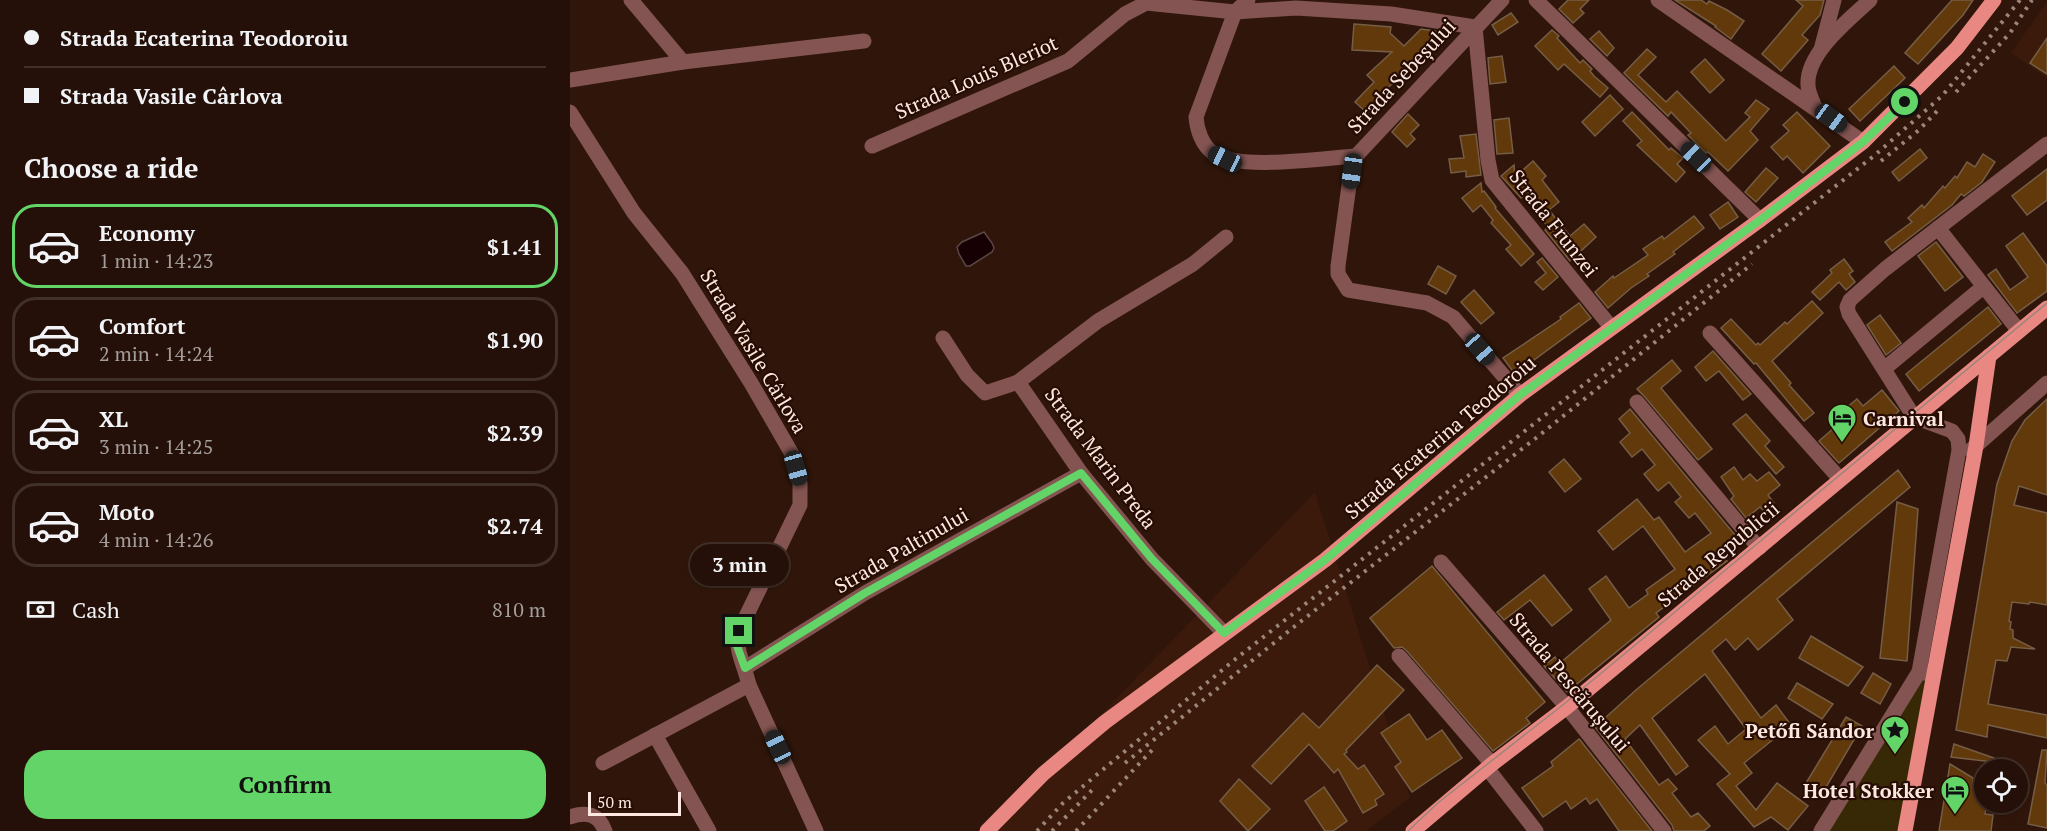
<!DOCTYPE html>
<html lang="en">
<head>
<meta charset="utf-8">
<style>
	body { margin:0; font-family:"PT Serif",serif; background:#301e16; color:#f1f3f6; height:100vh; display:flex; flex-direction:column; font-size:22px; white-space:nowrap }
	* { box-sizing:border-box; margin:0 }
	p { font-size:20px; color:#a39d9c }
	.icon { flex:none; width:33px; height:33px; fill:none; stroke:currentColor; stroke-width:2; stroke-linecap:round; stroke-linejoin:round }
	.map { position:relative; flex:1; overflow:hidden }
	.sheet { display:flex; flex-direction:column; background:#241008; width:570px }
	.sheet>* { flex:none }
	.guide { display:grid; align-content:center; height:132px; padding:0 24px; background:#241008 }
	.buttons { position:absolute; left:1404px; top:759px; display:grid; gap:12px }
	.buttons a { display:grid; place-items:center; width:54px; height:54px; border-radius:50%; background:#241008; box-shadow:0 2px 4px #0004,0 0 0 2px #413029; font-size:30px }
	.scale { position:absolute; left:18px; bottom:15px; width:93px; box-sizing:border-box; padding-left:6px; border:3px solid #fce8e0; border-top:0; font-size:16px; line-height:21px; white-space:nowrap; color:#fce8e0; -webkit-text-stroke:4px #260c03; paint-order:stroke }
	.end { position:absolute; width:27px; height:27px; margin:-14px; border:8px solid #63d468; background:#111; box-shadow:0 0 0 3px #111 }
	.from { border-radius:50% }
	.bubble { position:absolute; height:42px; border-radius:21px; background:#241008; box-shadow:0 2px 4px #0004,0 0 0 2px #413029; font-size:20px; font-weight:800; line-height:42px; text-align:center }
	.car { position:absolute; width:18px; height:36px; margin:-18px -9px; border-radius:8px; box-shadow:0 0 4px 2px #0007; background:linear-gradient(#222 24%,#8ab4d8 0 40%,#222 0 76%,#8ab4d8 0 86%,#222 0) }
	.guide b { display:flex; align-items:center; gap:21px; height:57px; font-size:22px }
	.guide b+b { border-top:2px solid #413029 }
	.guide i { width:15px; height:15px; background:#f1f3f6 }
	ul { padding:0; list-style:none }
	li { display:flex; align-items:center; gap:18px; height:84px; margin:0 12px 9px; padding:0 12px; border:3px solid #413029; border-radius:24px }
	li div { flex:1 }
	li b { display:block; font-size:22px }
	li em { font-style:normal; font-weight:800 }
	li.active { border-color:#63d468 }
	li>.icon { width:54px; height:54px; stroke-width:1.5 }
	h2 { padding:0 24px; font-size:27px; line-height:72px }
	.pay { display:flex; align-items:center; gap:15px; height:66px; padding:0 24px; font-size:22px }
	.pay p { margin-inline-start:auto }
	.cta { display:flex; gap:12px; margin-top:auto; padding:12px 24px }
	.cta a { flex:1; height:69px; border-radius:24px; background:#63d468; color:#111; font-size:24px; font-weight:800; line-height:69px; text-align:center }
	main { display:flex; flex:1; min-height:0 }
	.map>svg:first-child { display:block }
	.built { fill:#3b1a0b }
	.green { fill:#382906 }
	.water { fill:#160004; stroke:#5b4646; stroke-width:1.5 }
	.building { fill:#61390a; stroke:#765d46; stroke-width:1.5 }
	.lines { fill:none; stroke-linecap:round; stroke-linejoin:round }
	.minor { stroke:#835451; stroke-width:15 }
	.major { stroke:#e98883; stroke-width:15 }
	.tram { stroke:#9c857b; stroke-width:1.5 }
	.rail { stroke:#9c857b; stroke-width:4; stroke-dasharray:3 6; stroke-linecap:butt }
	.route { stroke:#63d468; stroke-width:8 }
	.labels { text-anchor:middle; dominant-baseline:central; stroke-width:4.5; stroke-linejoin:round; paint-order:stroke }
	.street-label { font-size:20px; fill:#fce8e0; stroke:#260c03 }
	.poi-label { font-size:20px; font-weight:bold; fill:#fce8e0; stroke:#260c03; text-anchor:end }
</style>
</head>
<body>
<main>
<section class="sheet">
<div class="guide">
<b><i class="from"></i>Strada Ecaterina Teodoroiu</b>
<b><i></i>Strada Vasile Cârlova</b>
</div>
<h2>Choose a ride</h2>
<ul>
<li class="active"><svg class="icon" aria-label="car" viewBox="0 0 24 24"><path d="M5 17H2v-5l4-1 3-4h7l3 4 3 1v5h-3M9 17h6M6 11h13"/><circle cx="7" cy="17" r="2"/><circle cx="17" cy="17" r="2"/></svg><div><b>Economy</b><p>1 min · 14:23</p></div><em>$1.41</em></li>
<li><svg class="icon" aria-label="car" viewBox="0 0 24 24"><path d="M5 17H2v-5l4-1 3-4h7l3 4 3 1v5h-3M9 17h6M6 11h13"/><circle cx="7" cy="17" r="2"/><circle cx="17" cy="17" r="2"/></svg><div><b>Comfort</b><p>2 min · 14:24</p></div><em>$1.90</em></li>
<li><svg class="icon" aria-label="car" viewBox="0 0 24 24"><path d="M5 17H2v-5l4-1 3-4h7l3 4 3 1v5h-3M9 17h6M6 11h13"/><circle cx="7" cy="17" r="2"/><circle cx="17" cy="17" r="2"/></svg><div><b>XL</b><p>3 min · 14:25</p></div><em>$2.39</em></li>
<li><svg class="icon" aria-label="car" viewBox="0 0 24 24"><path d="M5 17H2v-5l4-1 3-4h7l3 4 3 1v5h-3M9 17h6M6 11h13"/><circle cx="7" cy="17" r="2"/><circle cx="17" cy="17" r="2"/></svg><div><b>Moto</b><p>4 min · 14:26</p></div><em>$2.74</em></li>
</ul>
<div class="pay"><svg class="icon" aria-label="cash" viewBox="0 0 24 24"><path d="M3 7h18v10H3z"/><circle cx="12" cy="12" r="2"/></svg>Cash<p>810 m</p></div>
<div class="cta"><a>Confirm</a></div>
</section>
<div class="map">
<svg width="1477" height="831" viewBox="0 0 1477 831">
	<rect width="100%" height="100%" fill="#30160a"/>
	<g class="built">
		<polygon points="1477,2 1477,78 1441,53"/>
		<polygon points="745,492 840,797 796,831 419,831"/>
	</g>
	<polygon class="green" points="1349,672 1364,675 1336,831 1249,831"/>
	<polygon class="water" points="414,232 422,243 424,248 422,252 400,266 396,266 389,254 387,247 392,242"/>
	<g class="building">
		<polygon points="998,0 1019,0 1010,9 1014,13 1003,23 989,9"/>
		<polygon points="1105,0 1131,0 1137,4 1139,1 1157,10 1174,21 1161,39 1145,27 1146,26"/>
		<polygon points="1226,0 1254,0 1250,15 1232,35 1238,40 1211,71 1192,54 1233,6"/>
		<polygon points="1382,0 1403,0 1393,15 1348,64 1335,53"/>
		<polygon points="941,13 948,22 928,35 922,25"/>
		<polygon points="784,24 821,27 820,33 834,46 851,29 865,31 870,35 847,58 848,60 838,71 837,70 810,95 812,97 797,113 785,102 804,82 797,75 822,52 782,50"/>
		<polygon points="982,30 989,36 987,38 1010,63 1013,60 1022,69 1020,71 1024,76 1038,88 1030,97 994,64 988,70 965,46"/>
		<polygon points="1029,31 1044,48 1037,56 1020,39"/>
		<polygon points="1477,38 1477,74 1460,63"/>
		<polygon points="1077,49 1086,57 1068,75 1096,102 1107,91 1156,141 1180,117 1175,113 1186,100 1199,109 1180,131 1188,140 1158,171 1138,152 1136,153 1118,135 1121,133 1101,112 1098,116 1054,73"/>
		<polygon points="932,56 936,82 920,84 918,58"/>
		<polygon points="1135,59 1154,80 1140,93 1121,72"/>
		<polygon points="1324,66 1335,78 1290,121 1279,109"/>
		<polygon points="1040,95 1053,109 1025,136 1012,122"/>
		<polygon points="1062,112 1099,150 1101,148 1113,158 1107,164 1115,172 1106,182 1067,145 1072,141 1053,121"/>
		<polygon points="1227,112 1260,146 1233,173 1217,156 1213,160 1201,147 1219,131 1213,125"/>
		<polygon points="838,114 849,125 840,134 845,139 837,147 822,132"/>
		<polygon points="939,118 943,153 927,154 924,120"/>
		<polygon points="906,134 911,175 896,177 896,171 881,173 879,159 894,158 890,136"/>
		<polygon points="1350,149 1357,158 1329,181 1322,172"/>
		<polygon points="1413,154 1425,162 1412,182 1394,196 1391,194 1382,205 1322,251 1315,242 1342,222 1338,218 1352,205 1354,208 1373,186 1375,188 1385,176 1387,178 1397,162 1405,167"/>
		<polygon points="963,161 976,176 972,180 989,202 979,210 1000,236 1014,224 1026,237 1000,261 975,230 978,227 954,196 951,198 931,176 944,165 945,177"/>
		<polygon points="1196,168 1208,178 1186,202 1175,192"/>
		<polygon points="1477,169 1477,200 1457,215 1442,196"/>
		<polygon points="911,183 912,192 914,191 926,207 925,208 964,254 951,266 936,249 941,245 921,223 923,220 911,205 903,212 892,198"/>
		<polygon points="1158,202 1168,217 1150,229 1140,215"/>
		<polygon points="1124,216 1134,228 1103,252 1105,254 1077,274 1079,276 1061,288 1038,308 1025,292 1043,276 1044,278 1078,255 1073,249 1092,236 1094,239"/>
		<polygon points="1453,233 1477,266 1477,291 1447,313 1418,275 1426,269 1440,290 1458,277 1436,246"/>
		<polygon points="1366,242 1393,277 1375,291 1348,256"/>
		<polygon points="972,258 988,277 973,290 965,282 976,273 967,262"/>
		<polygon points="1274,259 1283,271 1279,274 1285,282 1276,290 1269,282 1250,300 1242,292 1262,273 1260,270"/>
		<polygon points="868,266 886,276 876,294 858,284"/>
		<polygon points="904,290 924,313 911,324 891,302"/>
		<polygon points="1242,301 1253,313 1202,361 1221,383 1219,385 1244,413 1234,421 1186,363 1184,364 1151,328 1161,319 1186,345 1188,343 1190,345 1215,322 1217,324"/>
		<polygon points="1009,303 1021,318 945,374 933,358 991,319 990,317"/>
		<polygon points="1418,307 1431,324 1349,391 1336,374"/>
		<polygon points="1310,315 1331,343 1316,355 1297,325"/>
		<polygon points="1143,351 1181,394 1173,400 1149,371 1136,381 1125,367"/>
		<polygon points="1102,360 1111,371 1091,388 1142,449 1128,460 1074,396 1067,389"/>
		<polygon points="1312,390 1329,411 1269,463 1249,441 1281,413 1276,408 1287,399 1293,406"/>
		<polygon points="1477,399 1477,495 1449,486 1444,505 1477,513 1477,605 1460,602 1459,604 1442,602 1439,621 1441,622 1440,629 1443,630 1443,638 1465,649 1441,647 1437,661 1426,660 1418,704 1477,715 1477,738 1418,725 1417,737 1386,730 1427,484 1442,441 1455,420"/>
		<polygon points="1060,409 1170,541 1153,555 1157,561 1086,613 1089,617 997,692 974,666 985,657 990,663 1041,620 1019,589 1036,576 1059,608 1078,594 1076,590 1105,569 1073,526 1043,550 1028,531 1067,499 1084,520 1089,517 1115,552 1141,533 1125,513 1119,518 1105,502 1111,497 1099,482 1088,491 1074,474 1085,465 1072,449 1062,457 1050,442 1060,433 1049,419"/>
		<polygon points="1176,414 1200,441 1195,446 1214,467 1206,474 1163,424"/>
		<polygon points="994,459 1011,479 995,492 979,472"/>
		<polygon points="1164,467 1173,480 1180,474 1187,481 1199,472 1210,485 1198,495 1204,503 1194,511 1190,507 1176,518 1161,499 1164,496 1151,477"/>
		<polygon points="1328,470 1340,487 1207,599 1223,620 1188,650 1178,638 1165,650 1156,639 1142,651 1191,718 1206,705 1221,725 1174,763 1182,773 1166,786 1186,810 1207,783 1238,806 1218,830 1201,817 1184,827 1147,784 1160,774 1128,740 1145,726 1158,744 1176,729 1135,674 1082,718 1118,766 1106,775 1070,725 1055,739 1089,785 1098,779 1107,789 1102,793 1121,817 1128,813 1140,826 1134,831 1104,831 1102,825 1025,727 1066,690"/>
		<polygon points="1327,502 1348,509 1337,661 1310,658"/>
		<polygon points="862,566 975,702 956,718 960,723 923,751 836,650 832,647 824,648 800,618"/>
		<polygon points="974,575 1002,610 982,626 960,600 934,620 927,612"/>
		<polygon points="1241,636 1293,667 1278,686 1229,658"/>
		<polygon points="807,665 834,690 776,750 777,752 774,754 788,769 794,765 814,794 805,800 807,805 793,813 768,769 764,773 739,744 701,784 682,766 733,713 749,728"/>
		<polygon points="1303,673 1321,684 1310,704 1291,693"/>
		<polygon points="1227,683 1263,704 1252,719 1218,698"/>
		<polygon points="839,714 857,740 872,730 892,758 842,792 825,767 831,762 811,733"/>
		<polygon points="1276,717 1292,726 1252,794 1236,783"/>
		<polygon points="1009,739 1010,740 1082,831 1049,831 1027,799 1020,804 1016,798 1001,809 996,801 973,817 952,788 983,766 981,762"/>
		<polygon points="1384,744 1424,758 1423,762 1381,757"/>
		<polygon points="1472,750 1477,750 1475,783 1477,785 1477,828 1458,824"/>
		<polygon points="1380,764 1403,778 1403,784 1414,788 1414,802 1417,802 1415,814 1423,815 1421,831 1369,831"/>
		<polygon points="669,779 700,809 678,831 650,801"/>
		<polygon points="754,787 777,821 763,831 755,831 735,801"/>
	</g>
	<g class="lines">
		<g class="minor">
			<polyline points="61,0 113,62"/>
			<path d="M678 0 665 12 626 117C627 130 632 145 643 153 668 171 754 158 786 156L781 171 768 266V274L778 290 857 303 883 317 950 395"/>
			<polyline points="966,0 1190,220"/>
			<polyline points="1088,0 1293,142"/>
			<polyline points="1252,46 1264,0"/>
			<polyline points="0,80 113,62 294,41"/>
			<path d="M1245 107C1242 100 1238 92 1238 85 1236 53 1279 20 1300 0"/>
			<path d="M0 112 64 213 112 273 181 383 222 454 230 483V505L169 631C164 649 175 666 179 685L246 831"/>
			<polyline points="302,146 498,61 555,14 576,3 665,12 726,8 821,14 905,27 918,160 922,180 1041,327"/>
			<polyline points="786,156 932,0"/>
			<polyline points="1368,228 1449,331"/>
			<polyline points="1140,333 1270,479"/>
			<polyline points="373,338 397,375 415,393 448,382 511,473 582,559 654,633"/>
			<polyline points="1314,369 1413,287"/>
			<polyline points="448,382 528,321 623,264 656,237"/>
			<polyline points="1067,402 1189,548"/>
			<polyline points="1401,450 1477,383"/>
			<polyline points="871,562 997,707 1094,831"/>
			<polyline points="829,656 922,764"/>
			<polyline points="175,668 295,593 511,473"/>
			<polyline points="1349,672 1389,450 1388,439 1382,431 1344,417 1279,314 1277,307 1280,300 1315,269 1477,144"/>
			<polyline points="85,735 139,831"/>
			<polyline points="33,763 179,685"/>
			<polyline points="917,768 966,831"/>
			<path d="M0 817C16 811 29 814 35 831"/>
			<polyline points="1251,831 1349,672 1359,674"/>
		</g>
		<g class="major">
			<polyline points="417,831 473,774 535,722 755,560 950,395 1190,220 1293,142 1387,48 1424,0"/>
			<polyline points="843,831 922,764 997,707 1477,308"/>
			<polyline points="1335,831 1406,446 1419,356"/>
		</g>
		<polyline class="tram" points="838,831 869,802 994,704 1477,303"/>
		<g class="rail">
			<polyline points="1386,92 1440,33 1462,0"/>
			<polyline points="1311,161 1349,130 1371,107"/>
			<polyline points="555,763 730,622 966,438 1182,264"/>
			<polyline points="467,831 493,803 663,661 1305,155 1372,96 1450,0"/>
			<polyline points="482,831 525,787"/>
			<polyline points="506,831 584,748"/>
		</g>
	</g>
	<g class="lines">
		<polyline class="route" points="169,631 166,643 175,668 295,593 511,473 582,559 654,633 755,560 950,395 1190,220 1293,142 1335,102"/>
	</g>
	<defs>
		<g id="hotel-pin" transform="scale(1.5)"><path d="M0 17L-7.5 6A9.5 9.5 0 1 1 7.5 6Z" fill="#63d468" stroke="#260c03"/><path d="M-6-4.5h1.5V1H6V5H4.5V3h-9V5H-6ZM-4 0a1.8 1.8 0 1 1 3.6 0ZM.5 0V-2.5h3Q6-2.5 6 0Z" fill="#111"/></g>
		<g id="sight-pin" transform="scale(1.5)"><path d="M0 17L-7.5 6A9.5 9.5 0 1 1 7.5 6Z" fill="#63d468" stroke="#260c03"/><path d="M0-6L1.8-2.2L6-1.7L2.9 1.2L3.7 5.4L0 3.3L-3.7 5.4L-2.9 1.2L-6-1.7L-1.8-2.2Z" fill="#111"/></g>
	</defs>
	<g fill-rule="evenodd">
		<use href="#hotel-pin" x="1272" y="418"/>
		<use href="#sight-pin" x="1325" y="730"/>
		<use href="#hotel-pin" x="1385" y="790"/>
	</g>
	<g class="labels">
		<g class="street-label">
			<text transform="translate(831 76) rotate(-47)">Strada Sebeșului</text>
			<text transform="translate(406 77) rotate(-24)">Strada Louis Bleriot</text>
			<text transform="translate(984 223) rotate(52)">Strada Frunzei</text>
			<text transform="translate(184 351) rotate(59)">Strada Vasile Cârlova</text>
			<text transform="translate(870 437) rotate(-40)">Strada Ecaterina Teodoroiu</text>
			<text transform="translate(531 458) rotate(53)">Strada Marin Preda</text>
			<text transform="translate(331 550) rotate(-30)">Strada Paltinului</text>
			<text transform="translate(1148 554) rotate(-40)">Strada Republicii</text>
			<text transform="translate(1000 682) rotate(50)">Strada Pescărușului</text>
		</g>
		<g class="poi-label">
			<text x="1293" y="418" text-anchor="start">Carnival</text>
			<text x="1304" y="730">Petőfi Sándor</text>
			<text x="1364" y="790">Hotel Stokker</text>
		</g>
	</g>
</svg>
<div class="buttons">
<a><svg class="icon" aria-label="locate" viewBox="0 0 24 24"><circle cx="12" cy="12" r="6"/><path d="M12 2v4M12 18v4M2 12h4M18 12h4"/></svg></a>
</div>
<div class="scale">50 m</div>
<i class="end from" style="left:1335px;top:102px"></i>
<i class="end" style="left:169px;top:631px"></i>
<div class="bubble" style="left:120px;top:544px;width:99px">3 min</div>
<i class="car" style="left:1261px;top:118px;rotate:126deg"></i>
<i class="car" style="left:1126px;top:157px;rotate:314deg"></i>
<i class="car" style="left:655px;top:159px;rotate:295deg"></i>
<i class="car" style="left:782px;top:171px;rotate:188deg"></i>
<i class="car" style="left:910px;top:349px;rotate:139deg"></i>
<i class="car" style="left:226px;top:468px;rotate:164deg"></i>
<i class="car" style="left:208px;top:747px;rotate:335deg"></i>
</div>
</main>
</body>
</html>
